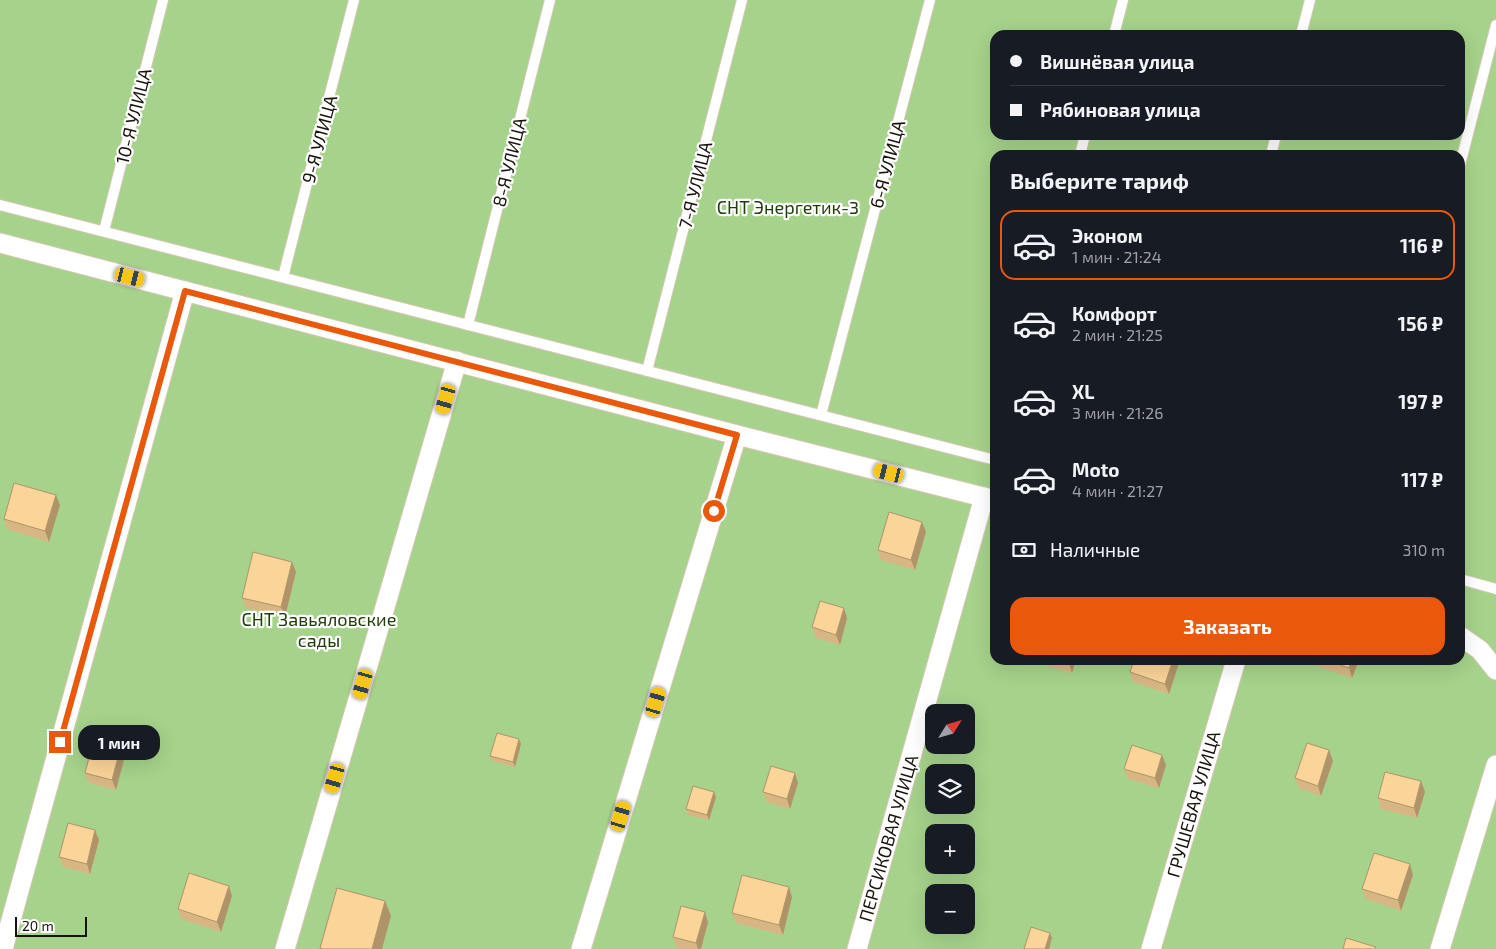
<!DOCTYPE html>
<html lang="ru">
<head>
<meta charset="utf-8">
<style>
	body { margin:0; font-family:"Exo 2",sans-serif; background:#20242c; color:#f1f3f6; height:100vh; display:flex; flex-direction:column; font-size:19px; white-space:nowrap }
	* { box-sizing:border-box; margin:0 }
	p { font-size:16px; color:#9ea1a6 }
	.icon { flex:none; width:28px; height:28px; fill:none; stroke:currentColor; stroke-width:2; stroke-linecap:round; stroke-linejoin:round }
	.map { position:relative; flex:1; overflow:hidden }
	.side { position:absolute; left:990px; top:150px; width:475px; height:515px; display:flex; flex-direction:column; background:#171b24; border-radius:15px; box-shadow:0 5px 20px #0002 }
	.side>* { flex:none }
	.guide { position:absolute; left:990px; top:30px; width:475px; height:110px; border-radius:15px; box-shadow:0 5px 20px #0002; display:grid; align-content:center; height:110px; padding:0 20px; background:#171b24 }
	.needle { width:32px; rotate:53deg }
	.fabs { position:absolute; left:925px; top:704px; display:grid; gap:10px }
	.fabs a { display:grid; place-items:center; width:50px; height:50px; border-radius:10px; background:#171b24; box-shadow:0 5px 20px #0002; font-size:25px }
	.scale { position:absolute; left:15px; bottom:12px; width:72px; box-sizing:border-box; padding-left:5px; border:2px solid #18130b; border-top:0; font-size:14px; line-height:18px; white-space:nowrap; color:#18130b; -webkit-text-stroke:4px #fefefe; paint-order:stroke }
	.end { position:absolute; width:22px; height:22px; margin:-11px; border:6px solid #ea580c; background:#fff; box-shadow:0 0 0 2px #fff }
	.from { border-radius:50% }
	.bubble { position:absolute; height:35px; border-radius:15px; background:#171b24; box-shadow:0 5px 20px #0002; font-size:16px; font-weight:700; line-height:35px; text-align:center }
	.car { position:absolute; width:15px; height:30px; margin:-15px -8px; border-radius:6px; box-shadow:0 0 4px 1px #0007; background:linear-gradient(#f5c518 24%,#345 0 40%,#f5c518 0 76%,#345 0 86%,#f5c518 0) }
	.guide b { display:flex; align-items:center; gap:18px; height:48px; font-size:19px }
	.guide b+b { border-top:1px solid #363941 }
	.guide i { width:12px; height:12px; background:#f1f3f6 }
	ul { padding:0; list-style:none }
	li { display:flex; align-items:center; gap:15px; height:70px; margin:0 10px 8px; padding:0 10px; border:2px solid transparent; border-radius:15px }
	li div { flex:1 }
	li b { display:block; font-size:19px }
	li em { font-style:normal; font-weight:700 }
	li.selected { border-color:#ea580c }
	li>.icon { width:45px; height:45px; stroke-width:1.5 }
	h2 { padding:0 20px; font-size:22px; line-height:60px }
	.pay { display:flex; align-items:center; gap:12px; height:55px; padding:0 20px; font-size:19px }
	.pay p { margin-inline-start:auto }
	.primary-button { display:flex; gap:10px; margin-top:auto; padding:10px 20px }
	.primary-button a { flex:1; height:58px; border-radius:15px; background:#ea580c; color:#fff; font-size:20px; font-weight:700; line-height:58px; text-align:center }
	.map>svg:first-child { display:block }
	.green { fill:#a6d28b; fill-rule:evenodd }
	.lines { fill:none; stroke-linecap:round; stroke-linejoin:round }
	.lane-casing { stroke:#d5c7b1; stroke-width:12 }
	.street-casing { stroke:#d5c7b1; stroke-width:21 }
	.lane { stroke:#fff; stroke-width:10 }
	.street { stroke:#fff; stroke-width:19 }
	.wall { fill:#d7b683 }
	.shaded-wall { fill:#af946a }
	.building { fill:#fad498; stroke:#af946a }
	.route { stroke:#ea580c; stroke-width:6 }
	.labels { text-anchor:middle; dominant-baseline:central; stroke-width:4.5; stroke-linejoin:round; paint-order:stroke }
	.street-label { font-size:18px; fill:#18130b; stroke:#fefefe }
	.park-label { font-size:18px; fill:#213d0a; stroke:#fefefe }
</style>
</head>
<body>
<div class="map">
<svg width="1496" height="949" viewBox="0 0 1496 949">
	<rect width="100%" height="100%" fill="#fdefd8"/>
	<path class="green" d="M0 0H1496V949H0ZM995 35H1460V135H995ZM995 155H1460V660H995ZM934 712H966V745H934ZM934 772H966V805H934ZM934 832H966V865H934ZM934 892H966V925H934Z"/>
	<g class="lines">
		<g class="lane-casing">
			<g id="lane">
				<polyline points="1114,35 1123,0"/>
				<polyline points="1301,35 1310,0"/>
				<polyline points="1080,155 1085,135"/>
				<polyline points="1271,155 1276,135"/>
				<polyline points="1460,165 1496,25"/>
				<polyline points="0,205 995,460"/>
				<polyline points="104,231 163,0"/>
				<polyline points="283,277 354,0"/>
				<polyline points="468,325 550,0"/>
				<polyline points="647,371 742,0"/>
				<polyline points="821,415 930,0"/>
				<polyline points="1460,579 1496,589"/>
			</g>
		</g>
		<g class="street-casing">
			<g id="street">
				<polyline points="0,243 737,435 995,500"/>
				<polyline points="1460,636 1480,650 1496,670"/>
				<polyline points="3,949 185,291"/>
				<polyline points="285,949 457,361"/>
				<polyline points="581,949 737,435"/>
				<polyline points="857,949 984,497"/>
				<polyline points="1151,949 1236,660"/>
				<polyline points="1440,949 1496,765"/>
			</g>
		</g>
		<use href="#lane" class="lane"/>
		<use href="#street" class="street"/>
	</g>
	<g class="wall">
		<polygon points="60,505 49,542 7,529 4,519"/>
		<polygon points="926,532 915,570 881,560 878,550"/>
		<polygon points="292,562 296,572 285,617 246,608 242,598"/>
		<polygon points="844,608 847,618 840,645 816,638 812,627"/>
		<polygon points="1046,660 1076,660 1072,673 1048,666"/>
		<polygon points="1134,660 1180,660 1169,694 1133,682 1130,672"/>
		<polygon points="1315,660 1359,660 1352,678 1317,666"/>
		<polygon points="519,739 521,744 515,767 492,761 490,756"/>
		<polygon points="121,746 125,756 116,790 89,783 85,773"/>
		<polygon points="1333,761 1321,796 1299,788 1295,778"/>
		<polygon points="1166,765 1159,788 1128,779 1124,769"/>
		<polygon points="795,773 798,783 790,809 767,802 763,792"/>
		<polygon points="1421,781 1425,792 1417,818 1381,809 1378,798"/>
		<polygon points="714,792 716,797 709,820 688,815 686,809"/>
		<polygon points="95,830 99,840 90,874 63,867 59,857"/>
		<polygon points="1413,875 1401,911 1366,899 1362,889"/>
		<polygon points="229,886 232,896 221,932 181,919 178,909"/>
		<polygon points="792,897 783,935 736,923 732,913"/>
		<polygon points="708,922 701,949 684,949 676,947 673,937"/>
	</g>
	<g class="shaded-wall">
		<polygon points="56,495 60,505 49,542 45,531"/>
		<polygon points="922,522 926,532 915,570 911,560"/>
		<polygon points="292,562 296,572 285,617 281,607"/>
		<polygon points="844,608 847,618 840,645 836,635"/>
		<polygon points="1069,660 1076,660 1072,673 1069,663"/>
		<polygon points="1173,660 1180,660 1169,694 1165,684"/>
		<polygon points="1351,660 1359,660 1352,678 1349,668"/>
		<polygon points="519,739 521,744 515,767 513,762"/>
		<polygon points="121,746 125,756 116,790 112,780"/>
		<polygon points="1329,750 1333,761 1321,796 1318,786"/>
		<polygon points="1162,755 1166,765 1159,788 1155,778"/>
		<polygon points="795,773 798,783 790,809 787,799"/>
		<polygon points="1421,781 1425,792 1417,818 1414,808"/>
		<polygon points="714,792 716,797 709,820 707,815"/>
		<polygon points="95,830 99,840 90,874 87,864"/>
		<polygon points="1410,864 1413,875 1401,911 1398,900"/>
		<polygon points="229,886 232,896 221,932 217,922"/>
		<polygon points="789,887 792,897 783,935 779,925"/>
		<polygon points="385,901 391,916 382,949 372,949"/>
		<polygon points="705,912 708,922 701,949 698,949 696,943"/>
		<polygon points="1050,933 1052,938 1049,949 1045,949"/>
	</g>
	<g class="building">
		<polygon points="14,483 56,495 45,531 4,519"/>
		<polygon points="889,512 922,522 911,560 878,550"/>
		<polygon points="253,552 292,562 281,607 242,598"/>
		<polygon points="820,601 844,608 836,635 812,627"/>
		<polygon points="1060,660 1069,660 1069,663"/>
		<polygon points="1134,660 1173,660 1165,684 1130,672"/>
		<polygon points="1326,660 1351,660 1349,668"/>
		<polygon points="497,733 519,739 513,762 490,756"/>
		<polygon points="94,739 121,746 112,780 85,773"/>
		<polygon points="1307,743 1329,750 1318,786 1295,778"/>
		<polygon points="1132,745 1162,755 1155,778 1124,769"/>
		<polygon points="771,766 795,773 787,799 763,792"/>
		<polygon points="1385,772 1421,781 1414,808 1378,798"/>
		<polygon points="693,786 714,792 707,815 686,809"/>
		<polygon points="68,823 95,830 87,864 59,857"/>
		<polygon points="1374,853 1410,864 1398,900 1362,889"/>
		<polygon points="189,873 229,886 217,922 178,909"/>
		<polygon points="742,875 789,887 779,925 732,913"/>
		<polygon points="337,888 385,901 372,949 323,949 320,948"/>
		<polygon points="681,906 705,912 696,943 673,937"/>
		<polygon points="1031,927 1050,933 1045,949 1024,949"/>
		<polygon points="1346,938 1376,947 1375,949 1343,949"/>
	</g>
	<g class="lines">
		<polyline class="route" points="60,742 185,291 737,435 714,511"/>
	</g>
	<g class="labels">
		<g class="street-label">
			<text transform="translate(133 116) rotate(-76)">10-Я УЛИЦА</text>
			<text transform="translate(319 139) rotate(-75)">9-Я УЛИЦА</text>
			<text transform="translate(509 162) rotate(-76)">8-Я УЛИЦА</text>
			<text transform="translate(887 164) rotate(-75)">6-Я УЛИЦА</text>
			<text transform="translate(695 185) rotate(-76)">7-Я УЛИЦА</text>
			<text transform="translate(1193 804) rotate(-74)">ГРУШЕВАЯ УЛИЦА</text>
			<text transform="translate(888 838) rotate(-74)">ПЕРСИКОВАЯ УЛИЦА</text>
		</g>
		<g class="park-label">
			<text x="788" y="207">СНТ Энергетик-3</text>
			<text x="319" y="619">СНТ Завьяловские<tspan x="319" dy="21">сады</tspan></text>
		</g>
	</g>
</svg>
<div class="fabs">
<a><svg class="needle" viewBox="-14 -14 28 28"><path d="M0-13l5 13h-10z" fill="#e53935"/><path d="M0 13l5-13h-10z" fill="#9ea1a6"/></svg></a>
<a><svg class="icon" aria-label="layers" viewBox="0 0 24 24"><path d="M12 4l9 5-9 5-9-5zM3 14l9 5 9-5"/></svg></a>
<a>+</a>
<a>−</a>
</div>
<div class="scale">20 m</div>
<i class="end from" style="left:714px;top:511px"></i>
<i class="end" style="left:60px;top:742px"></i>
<div class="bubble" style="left:78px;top:725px;width:82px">1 мин</div>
<i class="car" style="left:130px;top:277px;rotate:104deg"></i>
<i class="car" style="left:446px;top:399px;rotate:196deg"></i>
<i class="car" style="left:889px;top:473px;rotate:284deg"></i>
<i class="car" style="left:363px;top:684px;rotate:196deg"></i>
<i class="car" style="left:656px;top:702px;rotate:17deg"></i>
<i class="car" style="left:335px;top:778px;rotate:196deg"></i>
<i class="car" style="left:621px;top:816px;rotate:17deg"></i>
<div class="guide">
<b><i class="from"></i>Вишнёвая улица</b>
<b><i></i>Рябиновая улица</b>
</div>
<section class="side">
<h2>Выберите тариф</h2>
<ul>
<li class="selected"><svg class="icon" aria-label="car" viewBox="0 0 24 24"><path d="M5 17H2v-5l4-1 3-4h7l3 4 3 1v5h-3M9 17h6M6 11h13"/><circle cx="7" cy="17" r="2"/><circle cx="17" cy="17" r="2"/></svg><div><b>Эконом</b><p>1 мин · 21:24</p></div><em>116 ₽</em></li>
<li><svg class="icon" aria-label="car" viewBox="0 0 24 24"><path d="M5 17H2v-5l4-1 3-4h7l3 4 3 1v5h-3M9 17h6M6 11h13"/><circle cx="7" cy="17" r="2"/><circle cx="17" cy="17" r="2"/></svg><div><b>Комфорт</b><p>2 мин · 21:25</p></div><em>156 ₽</em></li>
<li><svg class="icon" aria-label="car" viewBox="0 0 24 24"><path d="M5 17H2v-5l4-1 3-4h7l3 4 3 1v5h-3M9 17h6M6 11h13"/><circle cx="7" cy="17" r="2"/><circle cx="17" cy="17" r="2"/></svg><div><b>XL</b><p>3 мин · 21:26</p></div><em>197 ₽</em></li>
<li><svg class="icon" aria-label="car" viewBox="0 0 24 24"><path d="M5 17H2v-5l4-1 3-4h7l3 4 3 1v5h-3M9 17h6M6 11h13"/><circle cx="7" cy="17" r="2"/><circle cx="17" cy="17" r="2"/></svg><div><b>Moto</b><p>4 мин · 21:27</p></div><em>117 ₽</em></li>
</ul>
<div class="pay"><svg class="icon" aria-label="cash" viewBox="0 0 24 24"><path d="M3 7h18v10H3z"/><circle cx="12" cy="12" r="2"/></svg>Наличные<p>310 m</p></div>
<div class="primary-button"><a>Заказать</a></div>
</section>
</div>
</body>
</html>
